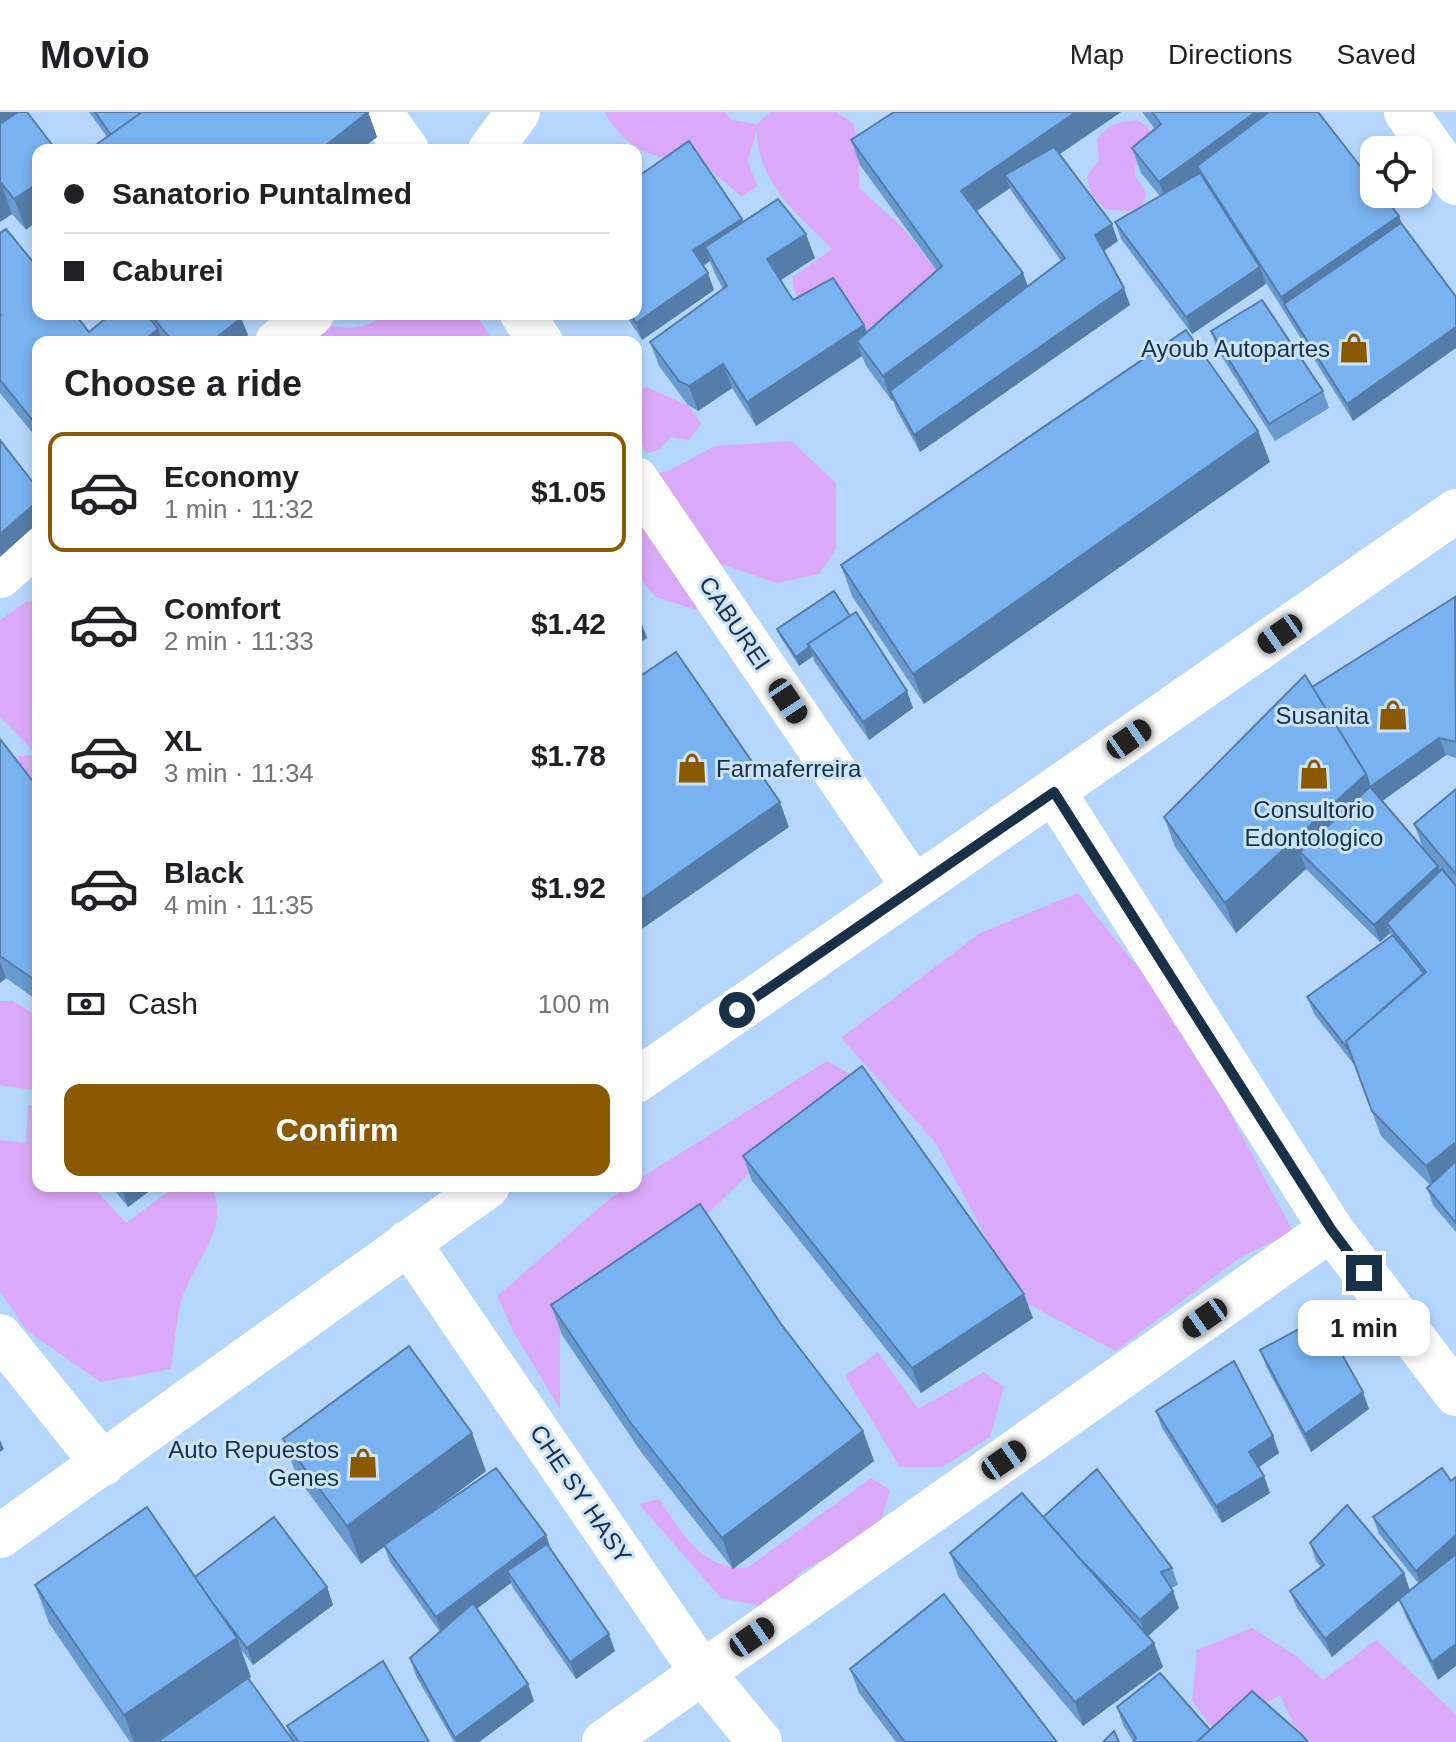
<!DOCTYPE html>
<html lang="en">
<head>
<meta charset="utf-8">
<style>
	body { margin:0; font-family:Arial,sans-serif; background:#f2f2f2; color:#202124; height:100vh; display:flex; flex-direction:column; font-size:30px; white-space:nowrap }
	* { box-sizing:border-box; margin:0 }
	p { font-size:26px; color:#757577 }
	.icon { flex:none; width:44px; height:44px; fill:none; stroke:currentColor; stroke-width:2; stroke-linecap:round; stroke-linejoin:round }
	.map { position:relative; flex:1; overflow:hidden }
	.side { position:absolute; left:32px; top:224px; width:610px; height:856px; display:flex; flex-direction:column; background:#fff; border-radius:16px; box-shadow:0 4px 12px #0003 }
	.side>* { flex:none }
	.banner { position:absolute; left:32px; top:32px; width:610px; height:176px; border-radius:16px; box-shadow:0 4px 12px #0003; display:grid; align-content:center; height:176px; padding:0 32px; background:#fff }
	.buttons { position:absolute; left:1360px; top:24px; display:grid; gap:16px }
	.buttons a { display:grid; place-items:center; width:72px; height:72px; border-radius:16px; background:#fff; box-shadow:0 4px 12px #0003; font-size:40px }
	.end { position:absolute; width:36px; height:36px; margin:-18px; border:10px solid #193049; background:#fff; box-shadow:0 0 0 4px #fff }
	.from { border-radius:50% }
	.bubble { position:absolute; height:56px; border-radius:16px; background:#fff; box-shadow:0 4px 12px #0003; font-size:26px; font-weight:800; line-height:56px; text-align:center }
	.car { position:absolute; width:24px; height:48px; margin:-24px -12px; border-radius:10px; box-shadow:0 0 6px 2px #0007; background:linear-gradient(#222 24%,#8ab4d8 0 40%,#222 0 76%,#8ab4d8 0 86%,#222 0) }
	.banner b { display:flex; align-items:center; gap:28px; height:76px; font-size:30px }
	.banner b+b { border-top:2px solid #e0e0e0 }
	.banner i { width:20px; height:20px; background:#202124 }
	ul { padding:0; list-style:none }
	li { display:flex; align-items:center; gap:24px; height:120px; margin:0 16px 12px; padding:0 16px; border:4px solid transparent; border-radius:16px }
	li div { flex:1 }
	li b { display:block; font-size:30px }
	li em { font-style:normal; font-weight:800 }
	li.selected { border-color:#8a5900 }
	li>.icon { width:72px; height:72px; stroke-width:1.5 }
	h2 { padding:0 32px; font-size:36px; line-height:96px }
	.pay { display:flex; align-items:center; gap:20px; height:88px; padding:0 32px; font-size:30px }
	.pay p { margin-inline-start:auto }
	.action { display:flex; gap:16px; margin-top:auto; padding:16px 32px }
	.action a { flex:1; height:92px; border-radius:16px; background:#8a5900; color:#fff; font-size:32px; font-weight:800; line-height:92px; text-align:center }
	header { display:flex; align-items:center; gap:48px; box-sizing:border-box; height:112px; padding:0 40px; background:#fff; border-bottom:2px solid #e0e0e0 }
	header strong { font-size:38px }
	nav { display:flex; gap:44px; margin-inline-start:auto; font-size:28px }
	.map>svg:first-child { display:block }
	.green { fill:#dba9f9 }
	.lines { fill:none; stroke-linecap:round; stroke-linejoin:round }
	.street { stroke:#fff; stroke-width:44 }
	.primary { stroke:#fff; stroke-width:44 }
	.wall { fill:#6899cf; fill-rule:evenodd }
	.shaded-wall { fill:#557da9 }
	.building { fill:#79b2f1; stroke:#557da9; stroke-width:2 }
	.route { stroke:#193049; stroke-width:10 }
	.labels { text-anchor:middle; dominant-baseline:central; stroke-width:6; stroke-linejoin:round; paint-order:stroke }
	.poi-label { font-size:24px; fill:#193049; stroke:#cce3fe; text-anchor:end }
	.street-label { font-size:24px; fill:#193049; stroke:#cce3fe }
</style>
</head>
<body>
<header>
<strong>Movio</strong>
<nav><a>Map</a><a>Directions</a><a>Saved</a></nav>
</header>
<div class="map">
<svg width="1456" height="1630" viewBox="0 0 1456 1630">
	<rect width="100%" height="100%" fill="#b5d7fe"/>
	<g class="green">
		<path d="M604 0H725L732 8 757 12 770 0H837L854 12 859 42V76L902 115 938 160 867 228C844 215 788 198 793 165L832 137C799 104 755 68 757 17L748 49 757 74 742 85 696 46C656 52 624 35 604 0Z"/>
		<path d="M1137 8 1148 15 1156 33 1135 55V64L1147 82 1140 96 1127 99 1105 97 1090 80 1087 64 1099 48 1097 27C1109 13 1119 9 1137 8Z"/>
		<path d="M385 202H476L493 230H309L323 212C347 218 366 218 385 202Z"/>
		<polygon points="646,275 688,293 701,312 689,328 671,325 660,338 647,341 636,324 636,281"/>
		<polygon points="791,329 836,371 836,437 819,462 777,471 715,450 716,483 696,498 656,485 636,463 636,372 648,361 666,360 715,334"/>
		<polygon points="38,489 38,687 16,663 18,644 37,643 0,605 0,508 26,490"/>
		<polygon points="1078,781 1148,868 1225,991 1293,1120 1241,1145 1115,1239 1019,1187 935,1030 841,926 980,821"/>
		<polygon points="0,889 13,889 38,905 38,979 0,973"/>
		<polygon points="827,949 852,963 697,1112 560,1207 560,1297 514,1221 497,1184 613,1084 628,1074 636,1074 636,1069"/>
		<path d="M28 993 38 994V1074H92L126 1111 176 1074H212C231 1119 192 1150 181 1190 176 1211 174 1235 171 1257L101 1270 27 1219 0 1179V1028L26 1031Z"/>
		<polygon points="878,1240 918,1297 984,1260 1004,1275 990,1325 942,1355 900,1355 845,1264"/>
		<path d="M871 1366 890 1378 878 1418 802 1459 771 1496 721 1486 639 1392 659 1387C681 1420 702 1458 747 1456Z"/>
		<polygon points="1252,1516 1296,1544 1323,1568 1376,1528 1452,1598 1456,1603 1456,1630 1311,1630 1294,1613 1280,1583 1215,1621 1192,1588 1197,1538"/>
	</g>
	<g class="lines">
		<g class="street">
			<polyline points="380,0 407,38"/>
			<polyline points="1406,0 1456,71"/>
			<polyline points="490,38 518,0"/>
			<polyline points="522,202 541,230"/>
			<polyline points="277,230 312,202"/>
			<polyline points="636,367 913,774"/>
			<polyline points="0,464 38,430"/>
			<polyline points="1054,680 1331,1117 1456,1282"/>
			<polyline points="408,1130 702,1560 760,1630"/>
			<polyline points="0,1224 103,1352"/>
			<polyline points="604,1630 1331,1117"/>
		</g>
		<g class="primary">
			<polyline points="636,969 1456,399"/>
			<polyline points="0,1424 488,1074"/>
		</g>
	</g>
	<g class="wall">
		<polygon points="0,0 26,118 12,102 0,110"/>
		<polygon points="89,0 368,0 377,25 360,38 89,38 107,25"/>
		<path d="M1121 0 1060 42 1118 129 1104 139 1130 193 920 340 896 297 893 288 892 289 866 254 862 244 756 314 732 276 698 299 688 293 659 254 650 230 723 177 714 160 710 149 703 154 714 178 642 228 625 202H636V66L742 107 743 110 815 146 781 168 793 188 864 213 867 220 937 159 860 53 851 28ZM1010 76 1012 80 1061 149 1028 174 977 99Z"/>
		<polygon points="1142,0 1318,0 1399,104 1401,111 1353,309 1266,171 1192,222 1121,127 1115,110 1160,84 1141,61 1132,36 1155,17"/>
		<polygon points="0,121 89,220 111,202 238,202 241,206 248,223 239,230 165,230 161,226 38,230 38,328 0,281"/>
		<polygon points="1211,219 1323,279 1329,296 1275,329 1217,237"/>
		<polygon points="1258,319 1270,350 924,592 852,484 841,453"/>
		<polygon points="1456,486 1456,646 1446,643 1382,689 1423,736 1414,712 1456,677 1456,1120 1433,1093 1427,1076 1430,1073 1381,1024 1355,954 1314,902 1307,885 1391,824 1390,821 1380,830 1306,757 1236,821 1175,735 1164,705 1312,575"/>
		<polygon points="850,504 913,596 869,628 814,549 813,544 799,554 781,526 777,517"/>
		<polygon points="0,627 38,676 38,889 6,866 0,871"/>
		<polygon points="743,1044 1033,1206 921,1281 752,1069"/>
		<polygon points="111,1074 156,1074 128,1095"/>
		<polygon points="551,1193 781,1212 863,1319 874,1349 733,1457 641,1340 562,1223"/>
		<polygon points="1260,1238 1369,1297 1311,1340 1267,1256"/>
		<polygon points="1156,1299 1273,1324 1279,1341 1259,1355 1264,1364 1270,1381 1222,1411 1162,1316"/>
		<polygon points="283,1327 486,1359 422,1407 552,1440 615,1539 576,1567 513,1476 511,1471 477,1497 528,1572 534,1589 479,1630 454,1630 416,1564 410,1546 440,1520 390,1450 384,1434 361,1452 297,1365"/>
		<polygon points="1451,1369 1438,1568 1406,1505 1400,1488 1332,1545 1297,1496 1290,1479 1321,1455 1316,1449 1310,1431 1404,1461 1410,1479 1419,1472 1379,1422 1373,1405"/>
		<polygon points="950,1441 1172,1456 1178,1473 1171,1476 1179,1496 1148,1524 1163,1555 1083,1614 959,1466"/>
		<polygon points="195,1465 327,1475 333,1493 253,1553 240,1536 251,1565 248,1566 292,1628 287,1614 429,1630 157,1630 213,1590 155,1630 130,1630 49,1511 35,1473"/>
		<polygon points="850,1557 1057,1630 896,1630 859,1581"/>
		<polygon points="1117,1595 1210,1618 1133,1629 1123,1613"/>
	</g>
	<g class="shaded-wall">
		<polygon points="0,0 22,0 0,15"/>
		<polygon points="368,0 377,25 360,38 320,38"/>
		<polygon points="1076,0 1121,0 1013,74 1005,63 1010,76 970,103 961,79"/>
		<polygon points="1256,0 1299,0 1197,54 1203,69 1168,94 1159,70"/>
		<polygon points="1,71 12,102 0,110 0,72"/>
		<polygon points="38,71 38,109 26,118 14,87"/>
		<polygon points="1399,104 1408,128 1284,192 1281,185"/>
		<polygon points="742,107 748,125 705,135 710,149 699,156 693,138"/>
		<polygon points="1112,112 1118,129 1102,140 1095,123"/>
		<polygon points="806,122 815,146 776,171 767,147"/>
		<polygon points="1260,155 1266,172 1192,222 1186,205"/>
		<polygon points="708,161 714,178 642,228 636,211"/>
		<polygon points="1023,161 1032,185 890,279 893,288 892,289 883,264"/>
		<polygon points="1124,176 1130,193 920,340 914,323"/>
		<polygon points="241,206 248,223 239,230 211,230"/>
		<polygon points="864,213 873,237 857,229 862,244 756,314 747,290"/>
		<polygon points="1456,215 1456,236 1353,309 1347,292"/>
		<polygon points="158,217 163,230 149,230 147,226"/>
		<polygon points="723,252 732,276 698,299 689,274"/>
		<polygon points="1258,319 1270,350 924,592 913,562"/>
		<polygon points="38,389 38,411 0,445 0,422"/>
		<polygon points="641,509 647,526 636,533 636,512"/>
		<polygon points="809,535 813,544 799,554 796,545"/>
		<polygon points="907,579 913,596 869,628 863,610"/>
		<polygon points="1439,626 1446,643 1377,693 1300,740 1306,757 1236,821 1225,791 1366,662"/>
		<polygon points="780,690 789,715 636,821 636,791"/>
		<polygon points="1438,754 1445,771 1387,811 1390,821 1380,830 1374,813"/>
		<polygon points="0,850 6,866 0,871"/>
		<polygon points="38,862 38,883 32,866"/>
		<polygon points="1456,1030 1456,1061 1435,1078 1426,1054"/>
		<polygon points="127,1074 156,1074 128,1095 122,1078"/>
		<polygon points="1024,1182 1033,1206 921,1281 912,1256"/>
		<polygon points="1363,1280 1369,1297 1311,1340 1305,1322"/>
		<polygon points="863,1319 874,1349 733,1457 722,1426"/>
		<polygon points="472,1321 486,1359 361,1452 347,1414"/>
		<polygon points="1273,1324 1279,1341 1256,1357 1249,1340"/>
		<polygon points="0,1328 4,1337 0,1340"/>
		<polygon points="1264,1364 1270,1381 1222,1411 1216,1394"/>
		<polygon points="546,1423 552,1440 507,1459 511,1471 442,1522 436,1505"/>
		<polygon points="1456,1423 1456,1446 1422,1476 1416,1459"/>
		<polygon points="1404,1461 1410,1479 1332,1545 1325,1527"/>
		<polygon points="327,1475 333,1493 253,1553 247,1536"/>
		<polygon points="1173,1479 1179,1496 1146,1526 1140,1508"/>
		<polygon points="609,1522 615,1539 576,1567 570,1550"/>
		<polygon points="237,1526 251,1565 155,1630 134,1630 124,1603"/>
		<polygon points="1154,1531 1163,1555 1083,1614 1075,1590"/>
		<polygon points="1456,1532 1456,1554 1438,1568 1432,1550"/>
		<polygon points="528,1572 534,1589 479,1630 456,1630 455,1626"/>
	</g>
	<g class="building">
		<polygon points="18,0 27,0 56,38 38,38 38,71 14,87 1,71 0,72 0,12"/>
		<polygon points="95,0 142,0 111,23"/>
		<polygon points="142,0 368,0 320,38 89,38"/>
		<polygon points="894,0 1076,0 961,79 1023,161 883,264 857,229 942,154 851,28"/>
		<polygon points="1152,0 1256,0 1159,70 1132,36 1161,12"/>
		<polygon points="1269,0 1318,0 1374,72 1374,82 1382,82 1399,104 1281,185 1197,54"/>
		<polygon points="689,29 742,107 693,138 708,161 636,211 630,202 636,202 636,66"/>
		<polygon points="1054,35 1112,112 1095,123 1124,176 914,323 890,279 1065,146 1005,63"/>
		<polygon points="1200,61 1260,155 1186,205 1115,110"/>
		<polygon points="778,87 806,122 767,147 793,188 833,166 864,213 747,290 723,252 689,274 679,269 650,230 727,174 705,135"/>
		<polygon points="1401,111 1456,185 1456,215 1347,292 1284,192"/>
		<polygon points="6,117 38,156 38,202 75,202 89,220 111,202 146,202 158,217 147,226 151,230 38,230 38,315 0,268 0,203 1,203 0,201 0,121"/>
		<polygon points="1262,188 1323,279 1269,312 1211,219"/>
		<polygon points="150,202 238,202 241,206 211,230 173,230"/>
		<polygon points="1186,218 1258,319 913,562 841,453"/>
		<polygon points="0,328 38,377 38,389 0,422"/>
		<polygon points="834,479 850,504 808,532 809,535 796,545 777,517"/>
		<polygon points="1455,485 1456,630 1439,626 1370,675 1438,754 1374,813 1300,740 1370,675 1366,662 1312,575"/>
		<polygon points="636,500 641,509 636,512"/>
		<polygon points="856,500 907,579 863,610 808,532"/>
		<polygon points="676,540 780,690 636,791 636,567"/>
		<polygon points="1305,563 1366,662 1225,791 1164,705"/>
		<polygon points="0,627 38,676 38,862 32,866 0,844"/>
		<polygon points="1456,677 1456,762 1414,712"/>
		<polygon points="1442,757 1456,774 1456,1030 1426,1054 1372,999 1346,929 1426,860 1387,811"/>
		<polygon points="1393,823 1424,861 1346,929 1348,937 1307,885"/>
		<polygon points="862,954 1024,1182 912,1256 743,1044"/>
		<polygon points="1456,1049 1456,1111 1427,1076"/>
		<polygon points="700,1092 781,1212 863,1319 722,1426 630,1310 551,1193"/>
		<polygon points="1321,1205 1363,1280 1305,1322 1260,1238"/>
		<polygon points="409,1234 472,1321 347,1414 283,1327"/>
		<polygon points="1234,1249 1273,1324 1249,1340 1264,1364 1216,1394 1156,1299"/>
		<polygon points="496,1356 546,1423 436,1505 384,1433"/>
		<polygon points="1442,1356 1451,1369 1456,1365 1456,1423 1416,1459 1373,1405"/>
		<polygon points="1097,1357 1172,1456 1161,1460 1173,1479 1140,1508 1082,1449 1043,1405"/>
		<polygon points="1022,1381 1154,1531 1075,1590 950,1441"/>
		<polygon points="1347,1393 1404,1461 1325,1527 1290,1479 1324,1453 1310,1431"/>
		<polygon points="147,1395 237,1526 124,1603 35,1473"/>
		<polygon points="274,1405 327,1475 247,1536 212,1490 195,1465"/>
		<polygon points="547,1432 609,1522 570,1550 507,1459"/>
		<polygon points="1456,1442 1456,1532 1432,1550 1399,1487"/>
		<polygon points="944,1482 1057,1630 905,1630 850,1557"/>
		<polygon points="473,1491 528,1572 455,1626 410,1546"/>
		<polygon points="383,1549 429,1630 299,1630 287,1614"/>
		<polygon points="1160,1561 1210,1618 1197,1630 1133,1630 1136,1626 1117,1595"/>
		<polygon points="248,1566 294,1630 157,1630"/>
		<polygon points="1252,1579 1303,1624 1308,1630 1197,1630"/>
		<polygon points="1114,1619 1119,1630 1103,1630"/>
	</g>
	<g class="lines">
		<polyline class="route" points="737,898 1054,680 1331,1117 1364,1161"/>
	</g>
	<defs>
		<g id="shop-bare" transform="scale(2.4)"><path d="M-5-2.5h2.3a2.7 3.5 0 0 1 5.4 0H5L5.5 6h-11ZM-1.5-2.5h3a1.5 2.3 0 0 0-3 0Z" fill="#8a5900" stroke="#cce3fe" stroke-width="2.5" paint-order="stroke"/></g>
	</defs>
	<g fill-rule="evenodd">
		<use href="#shop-bare" x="1354" y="236"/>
		<use href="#shop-bare" x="1393" y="603"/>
		<use href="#shop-bare" x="692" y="656"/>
		<use href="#shop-bare" x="1314" y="662"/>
		<use href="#shop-bare" x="363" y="1351"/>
	</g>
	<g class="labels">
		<g class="poi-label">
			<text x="1330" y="236">Ayoub Autopartes</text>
			<text x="1369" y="603">Susanita</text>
			<text x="716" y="656" text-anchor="start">Farmaferreira</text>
			<text x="1314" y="697" text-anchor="middle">Consultorio<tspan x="1314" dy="28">Edontologico</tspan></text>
			<text x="339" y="1337">Auto Repuestos<tspan x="339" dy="28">Genes</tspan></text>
		</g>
		<g class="street-label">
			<text transform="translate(735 511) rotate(56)">CABUREI</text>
			<text transform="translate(581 1382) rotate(56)">CHE SY HASY</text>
		</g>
	</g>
</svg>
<div class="buttons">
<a><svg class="icon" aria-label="locate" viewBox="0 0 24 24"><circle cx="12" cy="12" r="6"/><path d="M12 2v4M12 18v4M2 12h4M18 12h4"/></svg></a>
</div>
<i class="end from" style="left:737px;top:898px"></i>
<i class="end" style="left:1364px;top:1161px"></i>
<div class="bubble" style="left:1298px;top:1188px;width:132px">1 min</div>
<i class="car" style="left:1280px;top:522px;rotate:235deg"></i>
<i class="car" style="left:788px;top:589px;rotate:146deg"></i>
<i class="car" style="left:1129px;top:627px;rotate:55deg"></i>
<i class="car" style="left:1205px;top:1206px;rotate:235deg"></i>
<i class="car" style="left:1004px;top:1348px;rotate:55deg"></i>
<i class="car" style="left:752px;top:1525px;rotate:55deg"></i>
<div class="banner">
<b><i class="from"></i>Sanatorio Puntalmed</b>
<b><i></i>Caburei</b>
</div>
<section class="side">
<h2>Choose a ride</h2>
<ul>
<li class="selected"><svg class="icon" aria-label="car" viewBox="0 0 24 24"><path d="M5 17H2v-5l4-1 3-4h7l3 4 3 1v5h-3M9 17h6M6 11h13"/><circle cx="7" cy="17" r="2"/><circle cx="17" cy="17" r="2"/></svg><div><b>Economy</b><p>1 min · 11:32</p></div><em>$1.05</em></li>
<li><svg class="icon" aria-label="car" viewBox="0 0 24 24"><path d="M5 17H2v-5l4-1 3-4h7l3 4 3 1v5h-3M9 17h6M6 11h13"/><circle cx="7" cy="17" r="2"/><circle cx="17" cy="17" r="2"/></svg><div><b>Comfort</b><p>2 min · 11:33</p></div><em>$1.42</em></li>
<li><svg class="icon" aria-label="car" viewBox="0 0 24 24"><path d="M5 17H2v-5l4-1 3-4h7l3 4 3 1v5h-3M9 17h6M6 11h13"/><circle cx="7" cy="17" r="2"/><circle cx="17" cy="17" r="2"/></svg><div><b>XL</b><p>3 min · 11:34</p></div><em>$1.78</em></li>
<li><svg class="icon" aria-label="car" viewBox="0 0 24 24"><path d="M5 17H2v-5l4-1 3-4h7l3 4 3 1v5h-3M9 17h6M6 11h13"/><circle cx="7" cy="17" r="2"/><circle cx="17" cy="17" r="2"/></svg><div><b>Black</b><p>4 min · 11:35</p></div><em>$1.92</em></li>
</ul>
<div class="pay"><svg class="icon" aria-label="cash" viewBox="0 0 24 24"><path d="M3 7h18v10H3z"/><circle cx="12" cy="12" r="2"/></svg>Cash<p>100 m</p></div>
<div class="action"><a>Confirm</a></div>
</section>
</div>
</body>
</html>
